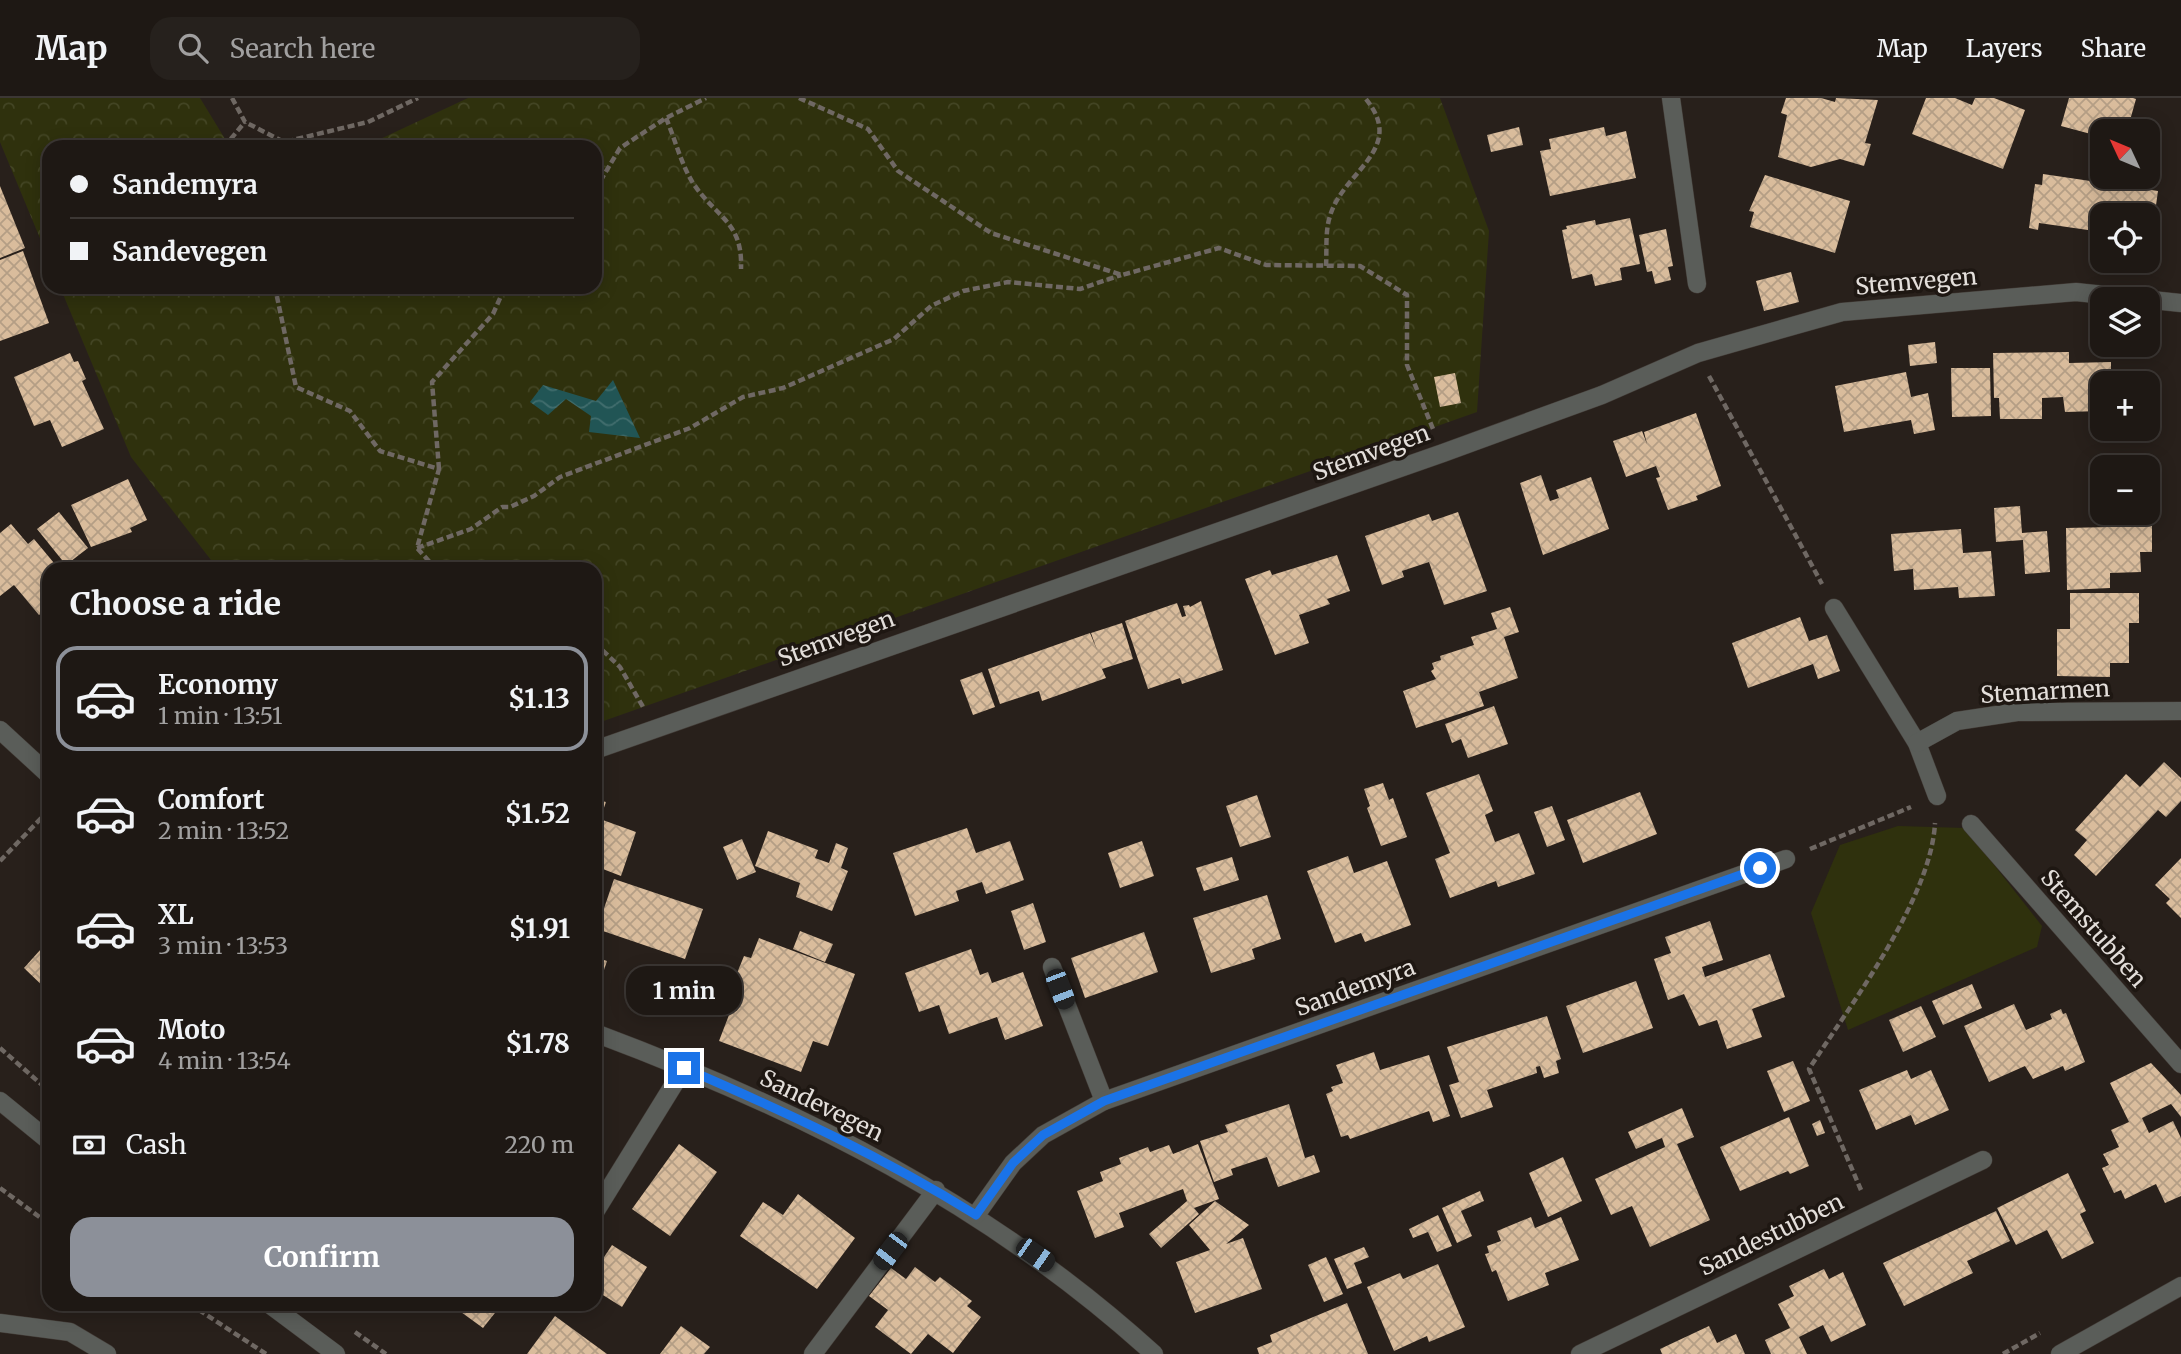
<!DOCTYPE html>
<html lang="en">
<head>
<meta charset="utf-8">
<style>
	body { margin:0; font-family:Merriweather,serif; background:#26211d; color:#f1f3f6; height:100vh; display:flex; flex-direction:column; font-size:26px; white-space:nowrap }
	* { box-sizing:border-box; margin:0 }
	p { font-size:23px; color:#a1a0a0 }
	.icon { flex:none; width:38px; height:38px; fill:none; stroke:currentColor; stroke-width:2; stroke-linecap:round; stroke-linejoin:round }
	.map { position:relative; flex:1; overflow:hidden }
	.drawer { position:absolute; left:42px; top:464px; width:560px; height:749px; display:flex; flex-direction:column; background:#1e1814; border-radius:21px; box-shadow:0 4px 18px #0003,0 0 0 2px #3c3734 }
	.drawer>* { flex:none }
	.banner { position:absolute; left:42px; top:42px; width:560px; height:154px; border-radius:21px; box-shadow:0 4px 18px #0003,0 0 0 2px #3c3734; display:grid; align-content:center; height:154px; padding:0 28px; background:#1e1814 }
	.needle { width:46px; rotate:314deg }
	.fabs { position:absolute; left:2090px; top:21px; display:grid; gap:14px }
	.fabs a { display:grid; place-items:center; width:70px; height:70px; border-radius:14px; background:#1e1814; box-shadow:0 4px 18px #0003,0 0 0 2px #3c3734; font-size:35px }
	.end { position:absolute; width:32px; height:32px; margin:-16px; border:9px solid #1a73e8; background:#fff; box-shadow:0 0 0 4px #fff }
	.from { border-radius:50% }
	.bubble { position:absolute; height:49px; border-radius:21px; background:#1e1814; box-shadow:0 4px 18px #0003,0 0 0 2px #3c3734; font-size:23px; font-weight:700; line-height:49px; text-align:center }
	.car { position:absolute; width:21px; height:42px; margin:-21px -10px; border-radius:9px; box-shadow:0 0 5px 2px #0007; background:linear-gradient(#222 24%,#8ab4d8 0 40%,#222 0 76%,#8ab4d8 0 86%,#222 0) }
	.banner b { display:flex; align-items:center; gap:24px; height:66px; font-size:26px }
	.banner b+b { border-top:2px solid #3c3734 }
	.banner i { width:18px; height:18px; background:#f1f3f6 }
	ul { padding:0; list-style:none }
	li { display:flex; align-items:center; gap:21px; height:105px; margin:0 14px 10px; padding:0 14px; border:4px solid transparent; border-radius:21px }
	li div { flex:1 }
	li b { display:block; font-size:26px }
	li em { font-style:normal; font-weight:700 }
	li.current { border-color:#8c9099 }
	li>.icon { width:63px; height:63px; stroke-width:1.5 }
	h2 { padding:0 28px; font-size:32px; line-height:84px }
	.pay { display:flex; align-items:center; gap:18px; height:77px; padding:0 28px; font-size:26px }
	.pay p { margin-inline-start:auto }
	.action { display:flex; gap:14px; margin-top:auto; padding:14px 28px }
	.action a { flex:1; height:80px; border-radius:21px; background:#8c9099; color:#fff; font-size:28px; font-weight:700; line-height:80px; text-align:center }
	header { display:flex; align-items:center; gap:42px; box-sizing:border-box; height:98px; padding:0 35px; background:#1e1814; border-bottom:2px solid #3c3734 }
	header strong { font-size:33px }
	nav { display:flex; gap:38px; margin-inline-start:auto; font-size:24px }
	.search { width:490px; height:63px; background:#26211d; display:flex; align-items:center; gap:18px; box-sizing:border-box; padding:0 24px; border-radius:21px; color:#a1a0a0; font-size:26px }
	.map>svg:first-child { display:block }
	.grass { fill:#2f310d }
	.forest { fill:url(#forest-crowns) }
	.water { fill:url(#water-waves) }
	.building { fill:url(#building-cross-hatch) }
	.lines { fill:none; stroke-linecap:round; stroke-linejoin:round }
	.service-casing { stroke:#423b36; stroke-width:19 }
	.minor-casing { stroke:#423b36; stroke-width:19 }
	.tertiary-casing { stroke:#423b36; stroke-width:19 }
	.path { stroke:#6f6863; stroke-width:4.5; stroke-dasharray:7 3.5; stroke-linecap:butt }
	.service { stroke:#5a5d59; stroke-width:18 }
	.minor { stroke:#5a5d59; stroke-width:18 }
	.tertiary { stroke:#5a5d59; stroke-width:18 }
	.route { stroke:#1a73e8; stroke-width:9 }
	.labels { text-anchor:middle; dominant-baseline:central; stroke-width:7; stroke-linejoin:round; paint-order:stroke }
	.street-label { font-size:23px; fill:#e3deda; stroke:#1e1712 }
</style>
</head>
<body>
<header>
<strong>Map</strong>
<div class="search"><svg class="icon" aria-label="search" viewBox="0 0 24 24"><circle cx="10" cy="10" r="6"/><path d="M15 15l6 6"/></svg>Search here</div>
<nav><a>Map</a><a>Layers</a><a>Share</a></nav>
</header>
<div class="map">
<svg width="2181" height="1256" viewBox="0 0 2181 1256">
	<defs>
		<pattern id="forest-crowns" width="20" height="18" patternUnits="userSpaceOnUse" patternTransform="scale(1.75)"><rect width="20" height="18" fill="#2f310d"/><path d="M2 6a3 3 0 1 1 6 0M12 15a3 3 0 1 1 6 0" fill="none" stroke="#434524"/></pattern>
		<pattern id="water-waves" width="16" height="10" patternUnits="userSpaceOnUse" patternTransform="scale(1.75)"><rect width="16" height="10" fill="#215555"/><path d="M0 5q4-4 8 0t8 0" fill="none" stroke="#416d6d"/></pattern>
		<pattern id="building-cross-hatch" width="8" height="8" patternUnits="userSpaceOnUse" patternTransform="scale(1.75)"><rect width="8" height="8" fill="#d9bc9c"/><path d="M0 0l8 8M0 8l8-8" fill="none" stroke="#b49e85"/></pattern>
	</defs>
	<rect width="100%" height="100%" fill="#28201b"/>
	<polygon class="grass" points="1898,728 1965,730 2042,828 2037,849 1848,932 1811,815 1840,747"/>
	<g class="forest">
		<polygon points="0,0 200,0 230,49 49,49 49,162 0,44"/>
		<polygon points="468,0 1440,0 1489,133 1477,314 595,626 595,471 218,471 131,359 60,189 595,189 595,49 363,49"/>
	</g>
	<polygon class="water" points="613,282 640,340 589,334 591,318 566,301 548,317 530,304 543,287 596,303"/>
	<g class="building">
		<polygon points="1786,0 1821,0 1835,4 1836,0 1878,2 1865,45 1871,46 1864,68 1840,61 1811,69 1778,59 1787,17 1781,15"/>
		<polygon points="1926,0 1955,0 1972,7 1975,0 1994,0 2025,12 2003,71 1912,36"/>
		<polygon points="2069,0 2133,0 2136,1 2127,33 2102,33 2102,39 2061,28"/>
		<polygon points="1519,29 1523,47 1491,54 1487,37"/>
		<polygon points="1604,29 1606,38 1626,33 1636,80 1550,98 1540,53 1551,51 1549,41"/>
		<polygon points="2043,76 2158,93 2152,136 2147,135 2147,117 2102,117 2102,134 2039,125 2038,132 2029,130 2035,86 2042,87"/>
		<polygon points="1765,77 1850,103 1835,155 1750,129 1754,114 1749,113"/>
		<polygon points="0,88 25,150 0,160"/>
		<polygon points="1630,120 1640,166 1620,170 1622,182 1595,188 1592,176 1572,181 1562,132 1567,131 1566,128 1595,122 1596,127"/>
		<polygon points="1666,131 1673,168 1668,169 1671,182 1655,186 1652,173 1647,174 1639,137"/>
		<polygon points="23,153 49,225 0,243 0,162"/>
		<polygon points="1791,174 1799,204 1764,213 1756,183"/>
		<polygon points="1935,244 1937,265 1910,268 1908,247"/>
		<polygon points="2069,254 2069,265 2111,264 2111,285 2102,285 2102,313 2065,314 2063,299 2042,300 2042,321 2000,321 1999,300 1994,300 1993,255"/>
		<polygon points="70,255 74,264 78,263 86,281 82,283 104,331 62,349 50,322 34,328 14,279"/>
		<polygon points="1951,270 1990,270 1991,318 1952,319"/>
		<polygon points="1906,274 1911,299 1928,295 1935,332 1914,336 1911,322 1844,334 1835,288"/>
		<polygon points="1455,275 1461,305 1440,309 1434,279"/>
		<polygon points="1696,315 1721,388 1696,398 1698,402 1668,412 1656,380 1660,379 1656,368 1626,379 1613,343 1642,333 1647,346 1644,334"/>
		<polygon points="1541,377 1550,403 1559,400 1556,392 1591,379 1609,431 1543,457 1520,385"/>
		<polygon points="128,381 147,422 130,430 132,434 91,449 71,407"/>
		<polygon points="2020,408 2022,435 2047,433 2050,474 2025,476 2023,442 1996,444 1994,410"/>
		<polygon points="59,414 88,450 66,467 37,431"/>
		<polygon points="1458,414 1487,493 1444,507 1429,464 1402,473 1404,479 1382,487 1365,438 1429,416 1432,423"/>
		<polygon points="11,426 28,446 34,441 59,471 49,471 49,509 39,517 14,487 0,498 0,435"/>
		<polygon points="2152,428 2152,454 2140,454 2141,474 2110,475 2110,490 2067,492 2066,430"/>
		<polygon points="1961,431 1963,455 1991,453 1995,498 1959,500 1958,489 1914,492 1913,471 1894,473 1891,436"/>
		<polygon points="1337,457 1350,493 1327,501 1330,506 1299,517 1309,545 1275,557 1245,481 1270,472 1272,477"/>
		<polygon points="2070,495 2139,495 2139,525 2129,525 2129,565 2110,565 2110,579 2057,578 2057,531 2070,531"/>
		<polygon points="1201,503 1223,572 1182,586 1180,580 1148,591 1125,523 1177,505 1182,519 1186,518 1183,508 1189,507 1190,509"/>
		<polygon points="1510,509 1519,534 1504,539 1518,580 1479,594 1484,608 1416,630 1403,593 1436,581 1431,573 1434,571 1432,565 1441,562 1440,558 1474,547 1471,539 1497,531 1491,515"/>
		<polygon points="1800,519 1809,543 1827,537 1840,573 1818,581 1813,566 1748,590 1732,545"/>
		<polygon points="1122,525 1133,561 1102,571 1106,580 1042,603 1039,593 1000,606 988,571 1090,535 1097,552 1091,535"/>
		<polygon points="982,574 995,609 973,617 960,582"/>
		<polygon points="1494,608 1508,646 1468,660 1461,641 1452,645 1445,626"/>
		<polygon points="2164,664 2181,680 2181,703 2166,719 2158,712 2096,778 2074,757 2087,742 2075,732 2126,676 2140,689"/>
		<polygon points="1479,676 1493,713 1485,717 1495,744 1519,735 1535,776 1498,789 1496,783 1450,800 1435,761 1450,755 1426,695"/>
		<polygon points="1383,685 1389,702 1393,700 1407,739 1381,748 1367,710 1370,708 1364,691"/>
		<polygon points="1640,694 1657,736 1583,765 1567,722"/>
		<polygon points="1257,697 1271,739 1240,749 1226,708"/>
		<polygon points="595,701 606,704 600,721 636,734 621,778 595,768"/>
		<polygon points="1552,708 1565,742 1547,749 1534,714"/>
		<polygon points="967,730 976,755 1010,743 1024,782 986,796 982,784 956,793 959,803 915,818 893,755"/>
		<polygon points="768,733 818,752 815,760 829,765 836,745 848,750 841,770 848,773 832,813 796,799 800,785 755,768"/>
		<polygon points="742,741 756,774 737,782 723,749"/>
		<polygon points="1142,743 1154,778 1120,790 1108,755"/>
		<polygon points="1348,758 1354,775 1387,763 1411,827 1365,844 1361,835 1335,845 1307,773"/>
		<polygon points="1232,759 1239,782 1204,793 1196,770"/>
		<polygon points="2181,760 2181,820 2166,805 2170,801 2155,787"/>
		<polygon points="614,781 703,811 685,861 597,831"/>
		<polygon points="1267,797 1281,841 1252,851 1255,861 1211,875 1193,820"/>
		<polygon points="1033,805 1046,844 1024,852 1011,813"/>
		<polygon points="1710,823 1723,862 1702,869 1705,879 1770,856 1785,899 1752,911 1762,939 1727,951 1717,922 1699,928 1684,896 1668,902 1654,861 1671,855 1665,839"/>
		<polygon points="800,833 833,846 825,864 793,851"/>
		<polygon points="1144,834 1158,874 1085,900 1071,860"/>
		<polygon points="759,840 855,876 828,948 813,943 801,974 719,943 742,883 735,880 744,858 751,860"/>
		<polygon points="49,842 49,894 24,870"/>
		<polygon points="971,851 980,877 988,874 992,885 1023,874 1043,928 1005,942 997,919 949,936 939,907 919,914 905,875"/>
		<polygon points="595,859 607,863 598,890 595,889"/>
		<polygon points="1636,883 1653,930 1583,955 1566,908"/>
		<polygon points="1972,886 1982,910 1943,927 1932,903"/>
		<polygon points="2014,906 2026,932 2052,921 2050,916 2061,911 2063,916 2066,915 2085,964 2065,973 2063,968 2033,981 2025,968 1989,984 1964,928"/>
		<polygon points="1921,908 1936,939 1903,954 1889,922"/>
		<polygon points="1547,918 1561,961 1556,963 1559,975 1544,980 1540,968 1536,969 1537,975 1487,992 1493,1009 1461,1020 1449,987 1459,984 1447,949"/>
		<polygon points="1374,954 1380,972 1429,957 1450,1018 1433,1024 1429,1013 1350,1041 1348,1037 1341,1039 1326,996 1333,993 1331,989 1343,985 1336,967"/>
		<polygon points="1793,963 1810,1003 1784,1014 1767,973"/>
		<polygon points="2151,965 2181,997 2181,1019 2171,1006 2142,1020 2149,1035 2173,1023 2181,1040 2181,1098 2165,1105 2156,1086 2125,1101 2121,1092 2114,1095 2102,1070 2109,1067 2103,1056 2119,1049 2111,1032 2129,1024 2110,985"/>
		<polygon points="1907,972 1911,981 1931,972 1949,1012 1915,1027 1911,1017 1876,1032 1859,992"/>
		<polygon points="1289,1006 1305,1060 1314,1057 1320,1074 1278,1089 1267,1059 1231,1071 1233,1077 1214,1084 1200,1043 1228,1034 1225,1027"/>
		<polygon points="1682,1010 1694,1039 1677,1046 1710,1122 1650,1149 1632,1108 1611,1117 1595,1081 1665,1049 1662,1040 1636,1051 1628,1034"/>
		<polygon points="1789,1019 1809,1068 1790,1076 1788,1073 1740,1093 1720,1049"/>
		<polygon points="1820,1022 1825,1035 1817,1038 1812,1026"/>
		<polygon points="679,1046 717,1074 670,1138 632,1111"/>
		<polygon points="1198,1046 1219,1101 1194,1110 1199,1116 1161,1150 1149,1136 1187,1103 1183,1091 1119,1115 1124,1129 1095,1140 1077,1093 1103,1083 1100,1074 1121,1066 1119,1060 1148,1049 1150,1054 1169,1047 1173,1056"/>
		<polygon points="1563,1059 1582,1103 1548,1119 1529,1075"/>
		<polygon points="2068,1075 2086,1113 2080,1116 2094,1145 2062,1161 2047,1132 2016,1147 1997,1110"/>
		<polygon points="1480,1093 1484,1103 1461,1113 1472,1138 1457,1145 1442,1110"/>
		<polygon points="798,1096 855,1140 817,1191 740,1138 763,1104 783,1117"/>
		<polygon points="1215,1103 1249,1127 1226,1146 1243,1140 1262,1191 1195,1215 1176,1164 1210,1152 1189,1127"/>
		<polygon points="1996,1113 2010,1143 1967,1163 1973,1175 1904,1208 1883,1165"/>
		<polygon points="1438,1117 1452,1148 1437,1154 1428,1134 1413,1140 1409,1131"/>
		<polygon points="1531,1119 1535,1130 1561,1119 1579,1162 1545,1175 1549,1187 1508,1203 1496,1172 1492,1174 1485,1156 1489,1155 1487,1148 1501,1143 1497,1133"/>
		<polygon points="612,1147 647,1169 622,1209 595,1192 595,1173"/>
		<polygon points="1364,1149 1369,1159 1354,1165 1362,1185 1347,1191 1334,1161"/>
		<polygon points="1326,1159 1343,1196 1324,1204 1308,1167"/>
		<polygon points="1438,1166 1465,1229 1429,1244 1427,1238 1394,1253 1367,1189 1400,1175 1403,1181"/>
		<polygon points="915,1169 935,1184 940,1179 972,1203 967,1208 981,1219 953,1255 928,1236 911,1256 875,1229 888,1212 869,1198 891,1170 906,1181"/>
		<polygon points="1824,1171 1829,1181 1843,1174 1866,1227 1831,1244 1823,1227 1799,1239 1807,1256 1771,1256 1765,1242 1790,1230 1778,1206 1794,1198 1789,1188"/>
		<polygon points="1347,1205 1368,1256 1259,1256 1257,1250 1272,1244 1270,1237"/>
		<polygon points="450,1206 502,1206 483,1230"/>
		<polygon points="555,1218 607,1256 527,1256"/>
		<polygon points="681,1228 710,1249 704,1256 660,1256"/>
		<polygon points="1709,1228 1717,1245 1736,1236 1745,1256 1662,1256 1660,1251"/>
	</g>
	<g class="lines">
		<g class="service-casing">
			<g id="service">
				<polyline points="1834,510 1917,645 1937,698"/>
				<polyline points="1052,869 1104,1003"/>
				<polyline points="0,1225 70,1234 107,1256"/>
			</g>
		</g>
		<g class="minor-casing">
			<g id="minor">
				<polyline points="1671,0 1697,186"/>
				<polyline points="0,632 49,677"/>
				<polyline points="1917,645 1957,623 2017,614 2181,613"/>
				<polyline points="595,652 1443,355 1602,297 1698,255 1842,214 2076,194 2181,205"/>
				<polyline points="1971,726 2181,966"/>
				<path d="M595 935C803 1013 989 1106 1154 1256"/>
				<polyline points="595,1114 684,970"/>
				<polyline points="976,1117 1013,1065 1043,1037 1104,1003 1786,761"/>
				<polyline points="813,1256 936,1092"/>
				<polyline points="1580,1256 1983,1062"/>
				<polyline points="2060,1256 2181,1188"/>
			</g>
		</g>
		<g class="tertiary-casing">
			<g id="tertiary">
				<polyline points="0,1003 49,1043"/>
				<polyline points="269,1206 336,1256"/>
			</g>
		</g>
		<g class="path">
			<polyline points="232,0 245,24 284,44 368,24 418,0"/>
			<polyline points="799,0 868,31 898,73 991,135 1122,177 1219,150 1266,167 1360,168 1407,197 1407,267 1433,331"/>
			<path d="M666 20C675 41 681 66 693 85 716 120 743 123 741 171"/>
			<polyline points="224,49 245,24"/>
			<polyline points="595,92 620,50 666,20 706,0"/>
			<path d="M1326 168C1327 152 1325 133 1330 118 1343 73 1408 51 1365 0"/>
			<polyline points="272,189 276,194 296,289 350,313 380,353 439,371 417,450 436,471"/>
			<polyline points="1709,278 1822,486"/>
			<polyline points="439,371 432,284 493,216 505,189"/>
			<polyline points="417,450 471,431 502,409 510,409 534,398 560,379 690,330 743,299 783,290 894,241 931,208 963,193 1008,184 1080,191 1121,177"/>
			<polyline points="595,545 620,569 643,609"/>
			<polyline points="1810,751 1911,709"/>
			<polyline points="0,763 49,712"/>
			<polyline points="0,950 49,993"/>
			<polyline points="0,1090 49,1126"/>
			<path d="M1861 1092 1809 971C1851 906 1931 801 1935 725"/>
			<polyline points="190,1206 266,1256"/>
			<polyline points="355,1234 386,1256"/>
			<polyline points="2003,1256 2040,1235"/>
		</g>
		<use href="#service" class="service"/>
		<use href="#minor" class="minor"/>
		<use href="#tertiary" class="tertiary"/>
	</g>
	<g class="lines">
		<path class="route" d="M684 970C784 1013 883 1059 976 1117L1013 1065 1043 1037 1104 1003 1760 770"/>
	</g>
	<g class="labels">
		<g class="street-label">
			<text transform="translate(1916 183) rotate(-5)">Stemvegen</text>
			<text transform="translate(1371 354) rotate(-20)">Stemvegen</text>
			<text transform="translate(836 540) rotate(-20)">Stemvegen</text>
			<text transform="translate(2045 593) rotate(-3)">Stemarmen</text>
			<text transform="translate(2094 830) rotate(49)">Stemstubben</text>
			<text transform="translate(1355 889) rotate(-20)">Sandemyra</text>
			<text transform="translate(822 1007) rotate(26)">Sandevegen</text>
			<text transform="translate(1771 1136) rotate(-26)">Sandestubben</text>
		</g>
	</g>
</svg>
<div class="fabs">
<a><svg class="needle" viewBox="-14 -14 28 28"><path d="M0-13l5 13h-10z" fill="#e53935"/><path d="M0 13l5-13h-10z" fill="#a1a0a0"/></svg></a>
<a><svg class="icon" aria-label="locate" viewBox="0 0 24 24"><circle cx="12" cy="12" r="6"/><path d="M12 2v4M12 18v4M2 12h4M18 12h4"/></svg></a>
<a><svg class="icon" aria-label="layers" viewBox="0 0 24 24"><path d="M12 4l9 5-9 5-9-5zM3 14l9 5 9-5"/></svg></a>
<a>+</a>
<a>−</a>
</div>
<i class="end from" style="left:1760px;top:770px"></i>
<i class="end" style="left:684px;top:970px"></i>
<div class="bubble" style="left:626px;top:868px;width:116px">1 min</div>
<i class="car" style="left:1060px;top:891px;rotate:159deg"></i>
<i class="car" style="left:890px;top:1153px;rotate:217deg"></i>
<i class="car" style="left:1035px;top:1157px;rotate:125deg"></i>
<div class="banner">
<b><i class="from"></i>Sandemyra</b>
<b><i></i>Sandevegen</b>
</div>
<section class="drawer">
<h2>Choose a ride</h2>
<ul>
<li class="current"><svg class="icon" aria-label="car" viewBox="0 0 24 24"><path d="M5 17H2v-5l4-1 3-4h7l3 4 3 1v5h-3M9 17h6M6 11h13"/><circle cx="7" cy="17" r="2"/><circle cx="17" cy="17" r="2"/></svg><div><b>Economy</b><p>1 min · 13:51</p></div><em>$1.13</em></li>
<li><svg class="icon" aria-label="car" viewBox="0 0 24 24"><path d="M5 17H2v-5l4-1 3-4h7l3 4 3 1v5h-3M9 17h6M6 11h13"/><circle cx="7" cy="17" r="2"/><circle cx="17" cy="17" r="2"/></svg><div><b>Comfort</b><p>2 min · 13:52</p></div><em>$1.52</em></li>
<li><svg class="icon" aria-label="car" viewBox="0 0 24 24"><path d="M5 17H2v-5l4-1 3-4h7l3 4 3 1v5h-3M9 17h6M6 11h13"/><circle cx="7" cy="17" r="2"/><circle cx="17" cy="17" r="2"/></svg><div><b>XL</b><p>3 min · 13:53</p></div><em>$1.91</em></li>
<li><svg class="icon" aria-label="car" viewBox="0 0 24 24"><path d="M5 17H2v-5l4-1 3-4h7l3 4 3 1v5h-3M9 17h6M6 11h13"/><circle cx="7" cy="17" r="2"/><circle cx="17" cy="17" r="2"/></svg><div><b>Moto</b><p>4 min · 13:54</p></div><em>$1.78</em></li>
</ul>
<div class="pay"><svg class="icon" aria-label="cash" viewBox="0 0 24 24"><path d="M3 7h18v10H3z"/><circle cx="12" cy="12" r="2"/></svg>Cash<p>220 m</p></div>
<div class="action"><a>Confirm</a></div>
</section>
</div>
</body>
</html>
